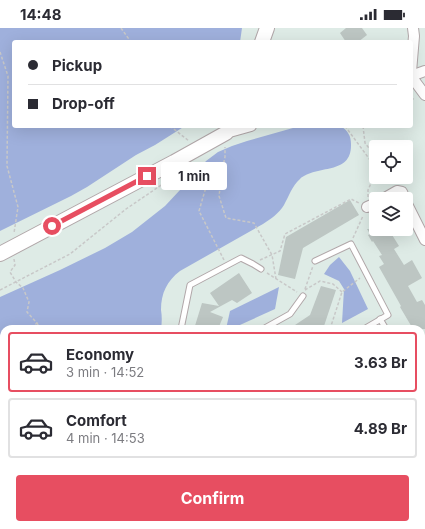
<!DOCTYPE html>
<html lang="en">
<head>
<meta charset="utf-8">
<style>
	body { margin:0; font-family:Inter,sans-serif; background:#f7f7f7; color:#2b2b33; height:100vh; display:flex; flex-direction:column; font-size:15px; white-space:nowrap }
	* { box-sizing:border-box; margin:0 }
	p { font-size:13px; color:#7c7c81 }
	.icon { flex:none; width:22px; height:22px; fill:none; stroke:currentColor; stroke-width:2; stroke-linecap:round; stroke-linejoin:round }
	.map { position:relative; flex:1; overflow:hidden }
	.drawer { position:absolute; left:0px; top:297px; width:425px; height:204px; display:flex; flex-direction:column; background:#fff; border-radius:12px 12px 0 0; box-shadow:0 4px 16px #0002 }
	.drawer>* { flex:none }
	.hud { position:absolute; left:12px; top:12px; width:401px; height:88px; border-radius:4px; box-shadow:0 4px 16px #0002; display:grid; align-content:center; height:88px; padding:0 16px; background:#fff }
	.fabs { position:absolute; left:369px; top:112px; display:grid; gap:8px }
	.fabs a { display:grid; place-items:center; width:44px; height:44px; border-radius:4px; background:#fff; box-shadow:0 4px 16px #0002; font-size:20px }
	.end { position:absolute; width:18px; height:18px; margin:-9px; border:5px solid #e74e61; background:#fff; box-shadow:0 0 0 2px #fff }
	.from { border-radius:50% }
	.bubble { position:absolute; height:28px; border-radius:4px; background:#fff; box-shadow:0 4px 16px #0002; font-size:13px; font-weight:700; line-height:28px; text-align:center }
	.hud b { display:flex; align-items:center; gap:14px; height:38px; font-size:15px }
	.hud b+b { border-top:1px solid #e1e1e2 }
	.hud i { width:10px; height:10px; background:#2b2b33 }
	ul { padding:7px 0 0; list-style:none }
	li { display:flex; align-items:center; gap:12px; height:60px; margin:0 8px 6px; padding:0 8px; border:2px solid #e1e1e2; border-radius:4px }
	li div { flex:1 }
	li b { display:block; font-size:15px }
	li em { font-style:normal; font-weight:700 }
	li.on { border-color:#e74e61 }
	li>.icon { width:36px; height:36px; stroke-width:1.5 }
	.action { display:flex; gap:8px; margin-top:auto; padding:8px 16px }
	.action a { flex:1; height:46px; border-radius:4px; background:#e74e61; color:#fff; font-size:16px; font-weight:700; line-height:46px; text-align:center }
	.status { display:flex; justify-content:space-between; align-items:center; height:28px; padding:0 20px; background:#fff; direction:ltr }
	.status svg { height:11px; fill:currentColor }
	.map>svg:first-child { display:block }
	.education { fill:#cfebe3 }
	.green { fill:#9fb0dc }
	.building { fill:#bdc6c3 }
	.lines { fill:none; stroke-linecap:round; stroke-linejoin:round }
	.lane-casing { stroke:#b1a7a9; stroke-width:7 }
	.street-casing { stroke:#b1a7a9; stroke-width:12 }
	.secondary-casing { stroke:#b1a7a9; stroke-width:16 }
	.path { stroke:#c8c8c8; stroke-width:1.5; stroke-dasharray:3 2; stroke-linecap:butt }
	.lane { stroke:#fff; stroke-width:5 }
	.street { stroke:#fff; stroke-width:10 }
	.secondary { stroke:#fff; stroke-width:14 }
	.route { stroke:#e74e61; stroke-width:5 }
</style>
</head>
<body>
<div class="status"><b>14:48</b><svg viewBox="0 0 49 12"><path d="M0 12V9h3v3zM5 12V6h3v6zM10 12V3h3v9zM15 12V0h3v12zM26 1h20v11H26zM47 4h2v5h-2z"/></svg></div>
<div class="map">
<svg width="425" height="501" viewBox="0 0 425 501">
	<rect width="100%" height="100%" fill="#deebe6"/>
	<g class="education">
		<polygon points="4,335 4,495 0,497 0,337"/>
		<polygon points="14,497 68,497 71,501 16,501"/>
	</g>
	<g class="green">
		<polygon points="0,0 242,0 240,14 14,14 14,98 185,98 155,117 136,127 87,159 71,168 0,203"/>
		<path d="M300 98H341C348 103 351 108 351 116 352 148 317 136 300 151 292 158 289 168 284 177 279 185 271 191 263 196L180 243C167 253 161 265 161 282 162 288 162 294 161 301H4V312L0 313V269L60 242 105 220 132 204 165 178 195 146 206 133 218 124 232 118 247 113Z"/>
		<polygon points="339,229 350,243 368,281 342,295 344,261 339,253 324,246 330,237"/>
		<polygon points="279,259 275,281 231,301 226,301 230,283"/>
	</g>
	<g class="building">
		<polygon points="346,0 362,0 367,7 358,14 346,14 340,5"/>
		<polygon points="350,172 359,187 303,220 295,251 278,247 286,209"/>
		<polygon points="376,198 376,201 384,201 385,204 389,202 399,218 394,221 404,237 412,232 422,250 408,258 417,274 422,272 425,277 425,301 413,301 400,279 401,278 379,239 384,236 379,228 382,227 373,213 372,214 368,207 370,206 367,201 371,201"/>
		<polygon points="239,245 252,265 237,275 232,272 210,284 223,289 218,301 194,301 202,275 219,278 210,265"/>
		<polygon points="321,258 336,262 323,301 289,301 310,287"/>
	</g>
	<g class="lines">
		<g class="lane-casing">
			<g id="lane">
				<polyline points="315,233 351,216 388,287 364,301"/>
				<polyline points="380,291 386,301"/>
				<polyline points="181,301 190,257 241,230 253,236 261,241"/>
				<polyline points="263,301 290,286 303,268"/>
				<polyline points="421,355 425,354"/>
				<polyline points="421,398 425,405"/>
				<polyline points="164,497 166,501"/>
				<polyline points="271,501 273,497"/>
			</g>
		</g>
		<g class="street-casing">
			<g id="street">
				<polyline points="411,44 414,8 413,0"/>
				<polyline points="411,48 425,67"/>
				<polyline points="411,48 425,43"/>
				<polyline points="226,105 251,98"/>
				<polyline points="383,171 397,163 402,164 405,171"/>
				<polyline points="406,174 425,212"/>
				<polyline points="367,179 376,175"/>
			</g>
		</g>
		<g class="secondary-casing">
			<g id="secondary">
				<polyline points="262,14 267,0"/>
				<polyline points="0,226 174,134 226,105 230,98"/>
			</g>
		</g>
		<g class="path">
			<polyline points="121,0 131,14"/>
			<polyline points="0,24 8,48 7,138 18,179 14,205"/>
			<polyline points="411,72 415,70"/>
			<polyline points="170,98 189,113"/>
			<polyline points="345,98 376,140"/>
			<polyline points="363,98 365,115 375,128 376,134"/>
			<polyline points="223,138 219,168 226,190 254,195 272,227 276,251"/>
			<polyline points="368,169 368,162 376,144"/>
			<polyline points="353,210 363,188"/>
			<polyline points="14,231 15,237 10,244 16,254 23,260 29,274 27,284 37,295 30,301"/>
			<polyline points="224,232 199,183 206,159 223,138 225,129 225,119"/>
			<polyline points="260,232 280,223 285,206 351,171 359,175"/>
			<polyline points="267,245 297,264"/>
			<polyline points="305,261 313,238"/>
			<polyline points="0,262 70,226 126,181 179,145"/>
			<polyline points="305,262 320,253 333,256 342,264"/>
			<polyline points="37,295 40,301"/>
			<polyline points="330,301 342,264 360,250"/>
			<polyline points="0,324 4,322"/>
			<polyline points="421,435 425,433"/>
			<polyline points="421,477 425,470"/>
			<polyline points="83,497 86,501"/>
			<polyline points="367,497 368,501"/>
			<polyline points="410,497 412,501"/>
			<polyline points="13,501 13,497"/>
			<polyline points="112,501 122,497"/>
			<polyline points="249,501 251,497"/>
			<polyline points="324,501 330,497"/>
		</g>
		<use href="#lane" class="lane"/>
		<use href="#street" class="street"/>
		<use href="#secondary" class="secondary"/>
	</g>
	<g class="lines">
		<polyline class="route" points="52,198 147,148"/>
	</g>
</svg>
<div class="fabs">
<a><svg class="icon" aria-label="locate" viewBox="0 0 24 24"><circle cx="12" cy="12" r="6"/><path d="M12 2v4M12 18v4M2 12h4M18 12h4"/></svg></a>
<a><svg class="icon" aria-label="layers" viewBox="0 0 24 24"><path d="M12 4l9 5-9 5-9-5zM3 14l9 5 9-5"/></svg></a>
</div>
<i class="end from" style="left:52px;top:198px"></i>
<i class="end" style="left:147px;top:148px"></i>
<div class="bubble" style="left:161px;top:134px;width:66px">1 min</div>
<div class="hud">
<b><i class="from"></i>Pickup</b>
<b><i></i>Drop-off</b>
</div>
<section class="drawer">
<ul>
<li class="on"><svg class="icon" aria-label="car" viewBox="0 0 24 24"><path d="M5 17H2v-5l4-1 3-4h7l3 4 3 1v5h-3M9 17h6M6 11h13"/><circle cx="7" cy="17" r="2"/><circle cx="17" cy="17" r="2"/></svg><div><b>Economy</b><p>3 min · 14:52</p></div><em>3.63 Br</em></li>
<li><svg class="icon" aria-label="car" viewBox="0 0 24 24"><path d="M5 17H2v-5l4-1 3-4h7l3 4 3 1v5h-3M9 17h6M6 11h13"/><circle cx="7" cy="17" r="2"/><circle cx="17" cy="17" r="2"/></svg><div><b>Comfort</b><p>4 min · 14:53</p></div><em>4.89 Br</em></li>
</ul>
<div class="action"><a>Confirm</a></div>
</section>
</div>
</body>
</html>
